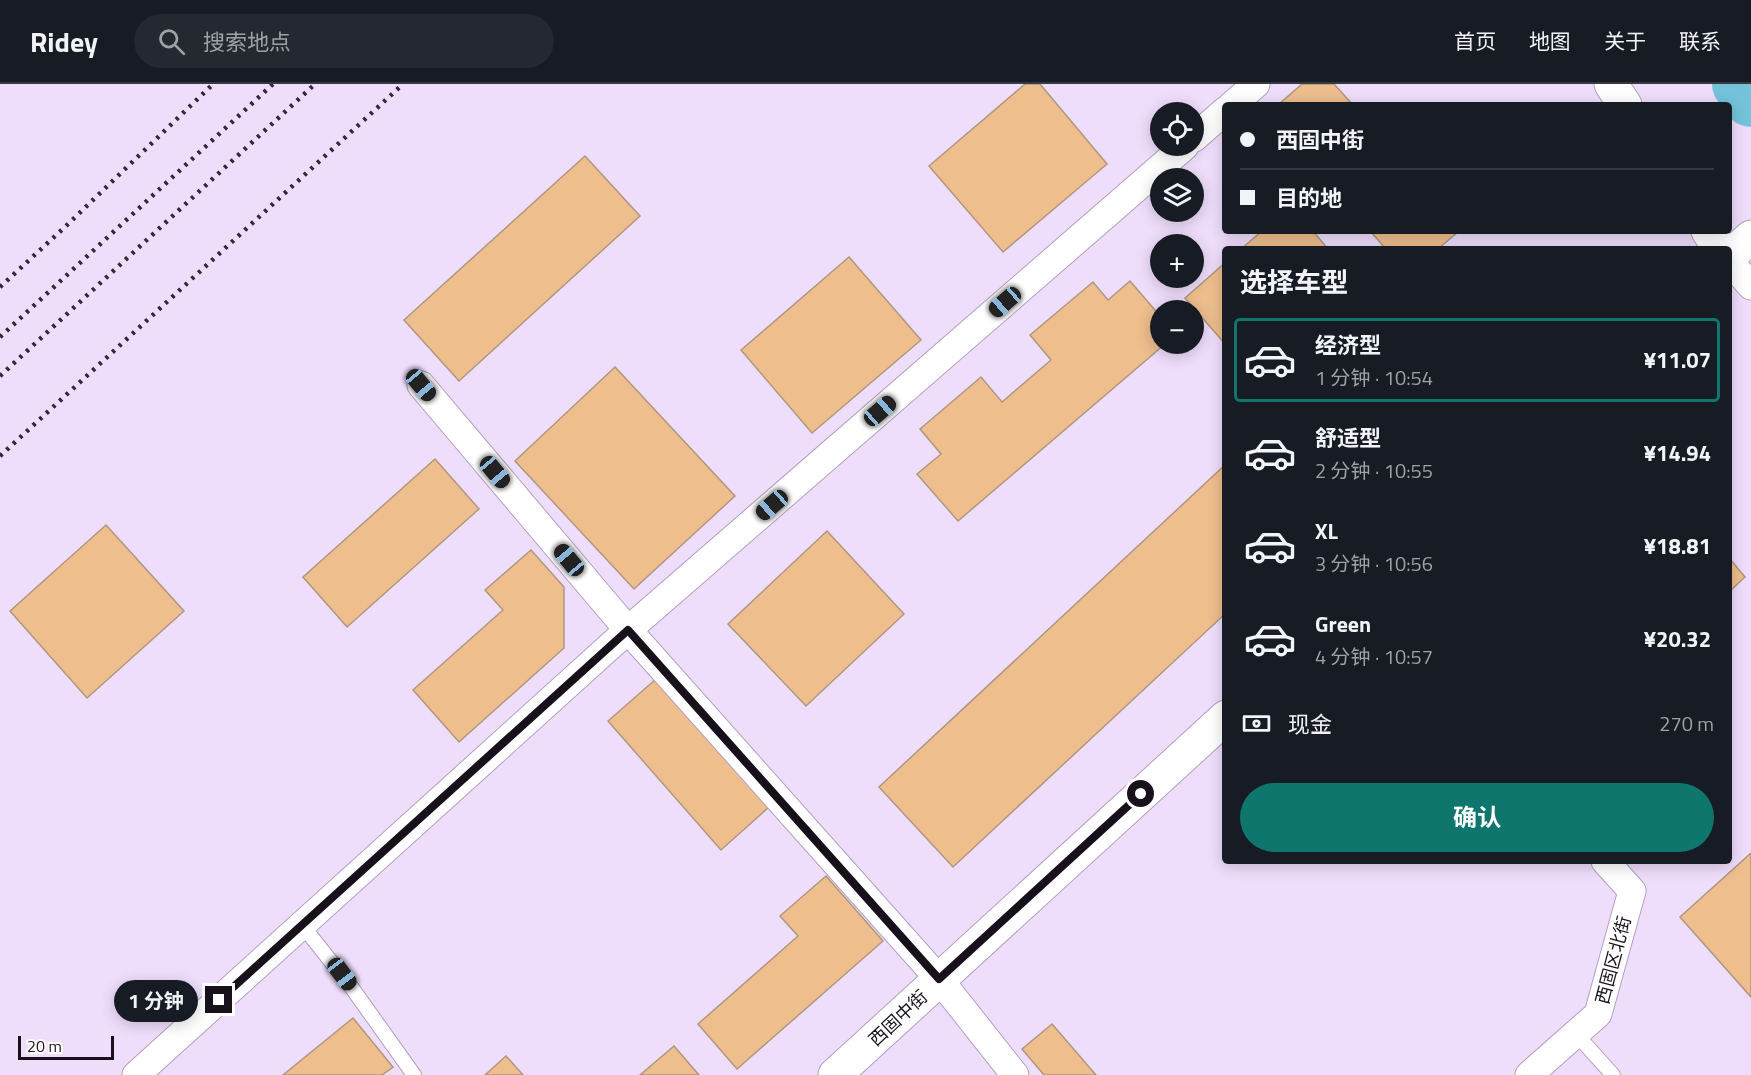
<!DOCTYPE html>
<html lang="zh">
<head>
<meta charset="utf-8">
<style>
	body { margin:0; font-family:"Titillium Web","Noto Sans SC",sans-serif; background:#242831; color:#f1f3f6; height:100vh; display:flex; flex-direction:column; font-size:22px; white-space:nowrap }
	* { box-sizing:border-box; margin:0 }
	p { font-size:20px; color:#9ea1a6 }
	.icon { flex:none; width:33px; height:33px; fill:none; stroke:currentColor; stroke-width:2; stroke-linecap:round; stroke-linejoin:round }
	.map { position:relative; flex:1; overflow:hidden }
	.drawer { position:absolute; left:1222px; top:162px; width:510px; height:618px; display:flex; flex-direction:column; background:#171b24; border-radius:6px; box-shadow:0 3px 15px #0003 }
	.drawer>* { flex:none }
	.hud { position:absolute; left:1222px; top:18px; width:510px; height:132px; border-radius:6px; box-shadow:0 3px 15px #0003; display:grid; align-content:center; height:132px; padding:0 18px; background:#171b24 }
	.controls { position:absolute; left:1150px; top:18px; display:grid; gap:12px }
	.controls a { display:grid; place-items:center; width:54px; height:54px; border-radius:50%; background:#171b24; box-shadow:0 3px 15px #0003; font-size:30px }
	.scale { position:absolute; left:18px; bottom:15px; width:96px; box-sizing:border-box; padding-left:6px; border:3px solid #18111c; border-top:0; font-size:16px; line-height:21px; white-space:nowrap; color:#18111c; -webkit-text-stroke:4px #fff; paint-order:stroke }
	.end { position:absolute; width:27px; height:27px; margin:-14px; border:8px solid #18111c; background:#fff; box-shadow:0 0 0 3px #fff }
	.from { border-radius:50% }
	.bubble { position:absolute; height:42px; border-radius:21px; background:#171b24; box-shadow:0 3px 15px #0003; font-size:20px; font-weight:700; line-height:42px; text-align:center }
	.car { position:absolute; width:18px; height:36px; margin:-18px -9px; border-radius:8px; box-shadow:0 0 4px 2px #0007; background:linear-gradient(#222 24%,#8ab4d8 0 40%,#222 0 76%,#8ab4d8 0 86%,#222 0) }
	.hud b { display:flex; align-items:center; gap:21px; height:57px; font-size:22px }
	.hud b+b { border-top:2px solid #363941 }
	.hud i { width:15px; height:15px; background:#f1f3f6 }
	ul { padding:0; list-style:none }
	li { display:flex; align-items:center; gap:18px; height:84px; margin:0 12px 9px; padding:0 6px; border:3px solid transparent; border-radius:6px }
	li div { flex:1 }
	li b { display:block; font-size:22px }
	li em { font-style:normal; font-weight:700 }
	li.current { border-color:#0f766e }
	li>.icon { width:54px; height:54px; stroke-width:1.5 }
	h2 { padding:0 18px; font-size:27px; line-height:72px }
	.pay { display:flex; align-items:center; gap:15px; height:66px; padding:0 18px; font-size:22px }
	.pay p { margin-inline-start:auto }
	.cta { display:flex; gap:12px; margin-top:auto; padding:12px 18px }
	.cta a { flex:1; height:69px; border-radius:36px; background:#0f766e; color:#fff; font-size:24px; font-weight:700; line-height:69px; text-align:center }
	header { display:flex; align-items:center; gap:36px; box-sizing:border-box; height:84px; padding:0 30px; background:#171b24; border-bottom:2px solid #363941 }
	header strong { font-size:28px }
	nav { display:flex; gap:33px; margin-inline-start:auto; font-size:21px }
	.search { width:420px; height:54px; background:#242831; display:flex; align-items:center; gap:15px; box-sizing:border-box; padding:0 21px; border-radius:33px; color:#9ea1a6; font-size:22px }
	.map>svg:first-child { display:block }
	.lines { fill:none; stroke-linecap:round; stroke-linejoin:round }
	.river { stroke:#74c3db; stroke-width:58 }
	.building { fill:#eebe8d; stroke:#b0977e; stroke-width:1.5 }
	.lane-casing { stroke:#b2a0bd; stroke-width:16 }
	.street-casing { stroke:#b2a0bd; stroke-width:29 }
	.secondary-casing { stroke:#b2a0bd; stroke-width:35 }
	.lane { stroke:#fff; stroke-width:14 }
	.street { stroke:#fff; stroke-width:27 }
	.secondary { stroke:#fff; stroke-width:33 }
	.rail { stroke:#312836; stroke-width:4.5; stroke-dasharray:3 6; stroke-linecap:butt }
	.route { stroke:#18111c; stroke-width:8 }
	.labels { text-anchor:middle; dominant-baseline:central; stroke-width:6; stroke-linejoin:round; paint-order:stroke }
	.street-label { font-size:18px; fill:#18111c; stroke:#fff }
</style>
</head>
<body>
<header>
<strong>Ridey</strong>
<div class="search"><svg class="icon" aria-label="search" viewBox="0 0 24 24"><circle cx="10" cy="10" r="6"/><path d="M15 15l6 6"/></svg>搜索地点</div>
<nav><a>首页</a><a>地图</a><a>关于</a><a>联系</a></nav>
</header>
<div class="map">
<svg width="1751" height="991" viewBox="0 0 1751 991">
	<rect width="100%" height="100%" fill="#efddfc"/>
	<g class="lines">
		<polyline class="river" points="1741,0 1751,14"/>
	</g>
	<g class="building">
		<polygon points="1025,0 1040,0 1107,80 1003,168 929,82"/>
		<polygon points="1302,0 1334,0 1353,21 1278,21"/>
		<polygon points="585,72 640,132 459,297 404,236"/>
		<polygon points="1262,147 1313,147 1328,165 1241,165"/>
		<polygon points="1370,147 1459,147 1438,165 1386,165"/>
		<polygon points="849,173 921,256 812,349 741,266"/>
		<polygon points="1226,178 1226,261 1185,214"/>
		<polygon points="1130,197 1161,233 1161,260 1165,260 958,437 917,390 941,370 920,345 981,293 1002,318 1051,276 1030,251 1093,198 1108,216"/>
		<polygon points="615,283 735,412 634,505 515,377"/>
		<polygon points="435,375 479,425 347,543 303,493"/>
		<polygon points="1226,380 1226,529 953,783 879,703"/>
		<polygon points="106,441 184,527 87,614 10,527"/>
		<polygon points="827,447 904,530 806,622 728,540"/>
		<polygon points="531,466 564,503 564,564 459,658 413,606 503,526 485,506"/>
		<polygon points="1730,475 1745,493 1730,507"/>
		<polygon points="656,595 769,723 721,766 608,637"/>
		<polygon points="1751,769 1751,913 1680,833"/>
		<polygon points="826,792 883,857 737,985 698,940 798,852 780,832"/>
		<polygon points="353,934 393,983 382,991 283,991"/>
		<polygon points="1052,940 1096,991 1044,991 1022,965"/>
		<polygon points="674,962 699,991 640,991"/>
		<polygon points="506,972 523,991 485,991"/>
	</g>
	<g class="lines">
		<g class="lane-casing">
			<g id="lane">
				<polyline points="302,841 352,904 414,991"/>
				<polyline points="1576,950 1613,991"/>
			</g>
		</g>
		<g class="street-casing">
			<g id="street">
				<polyline points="1232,21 1256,0"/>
				<polyline points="1194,54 1226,26"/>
				<polyline points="1730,178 1751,202"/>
				<polyline points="421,301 628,546 939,895 1015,991"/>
				<polyline points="136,991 628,546 1185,62"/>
				<polyline points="1529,991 1598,930 1632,807 1605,777"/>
			</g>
		</g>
		<g class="secondary-casing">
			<g id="secondary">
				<polyline points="1611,0 1625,21"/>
				<polyline points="1708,147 1720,165"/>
				<polyline points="1730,172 1751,153"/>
				<polyline points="835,991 1226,633"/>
			</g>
		</g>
		<use href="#lane" class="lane"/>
		<use href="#street" class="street"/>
		<use href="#secondary" class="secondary"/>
		<g class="rail">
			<polyline points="0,203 66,142 213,0"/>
			<polyline points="0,253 273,0"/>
			<polyline points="0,292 315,0"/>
			<polyline points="0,372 403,0"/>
		</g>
	</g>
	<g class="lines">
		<polyline class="route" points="219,916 628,546 939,895 1141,710"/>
	</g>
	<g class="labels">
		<g class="street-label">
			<text transform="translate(1613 876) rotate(-75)">西固区北街</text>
			<text transform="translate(898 934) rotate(-43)">西固中街</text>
		</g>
	</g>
</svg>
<div class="controls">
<a><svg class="icon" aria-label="locate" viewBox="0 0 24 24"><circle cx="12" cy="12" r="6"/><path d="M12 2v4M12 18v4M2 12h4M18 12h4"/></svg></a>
<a><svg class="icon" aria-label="layers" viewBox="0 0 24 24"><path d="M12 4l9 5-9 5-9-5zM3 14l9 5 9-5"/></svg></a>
<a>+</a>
<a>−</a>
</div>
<div class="scale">20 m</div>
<i class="end from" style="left:1141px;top:710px"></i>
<i class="end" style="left:219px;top:916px"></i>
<div class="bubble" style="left:114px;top:896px;width:84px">1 分钟</div>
<i class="car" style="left:1005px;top:218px;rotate:229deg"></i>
<i class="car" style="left:421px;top:301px;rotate:140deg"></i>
<i class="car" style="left:880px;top:327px;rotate:49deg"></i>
<i class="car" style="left:495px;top:388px;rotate:140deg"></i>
<i class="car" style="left:772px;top:421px;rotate:229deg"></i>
<i class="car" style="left:569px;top:476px;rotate:320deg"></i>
<i class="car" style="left:342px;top:890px;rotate:143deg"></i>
<div class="hud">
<b><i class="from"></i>西固中街</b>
<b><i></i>目的地</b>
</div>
<section class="drawer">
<h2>选择车型</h2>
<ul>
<li class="current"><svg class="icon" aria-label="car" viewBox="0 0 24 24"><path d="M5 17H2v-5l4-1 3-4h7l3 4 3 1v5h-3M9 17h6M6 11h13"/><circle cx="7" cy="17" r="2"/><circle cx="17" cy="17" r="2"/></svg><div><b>经济型</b><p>1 分钟 · 10:54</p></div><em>¥11.07</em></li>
<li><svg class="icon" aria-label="car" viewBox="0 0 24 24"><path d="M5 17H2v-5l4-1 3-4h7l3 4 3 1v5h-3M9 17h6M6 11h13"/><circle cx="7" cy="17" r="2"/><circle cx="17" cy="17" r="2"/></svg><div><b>舒适型</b><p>2 分钟 · 10:55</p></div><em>¥14.94</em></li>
<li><svg class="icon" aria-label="car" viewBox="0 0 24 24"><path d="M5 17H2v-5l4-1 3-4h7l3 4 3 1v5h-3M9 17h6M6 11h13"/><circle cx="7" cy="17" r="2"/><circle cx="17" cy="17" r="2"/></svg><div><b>XL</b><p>3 分钟 · 10:56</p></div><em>¥18.81</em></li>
<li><svg class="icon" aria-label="car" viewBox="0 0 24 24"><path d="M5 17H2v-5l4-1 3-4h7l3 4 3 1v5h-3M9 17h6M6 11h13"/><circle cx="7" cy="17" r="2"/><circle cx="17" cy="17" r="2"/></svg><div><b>Green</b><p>4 分钟 · 10:57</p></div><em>¥20.32</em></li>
</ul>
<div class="pay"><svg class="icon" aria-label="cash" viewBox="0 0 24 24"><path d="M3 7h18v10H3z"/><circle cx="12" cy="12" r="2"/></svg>现金<p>270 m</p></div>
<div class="cta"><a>确认</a></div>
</section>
</div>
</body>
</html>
